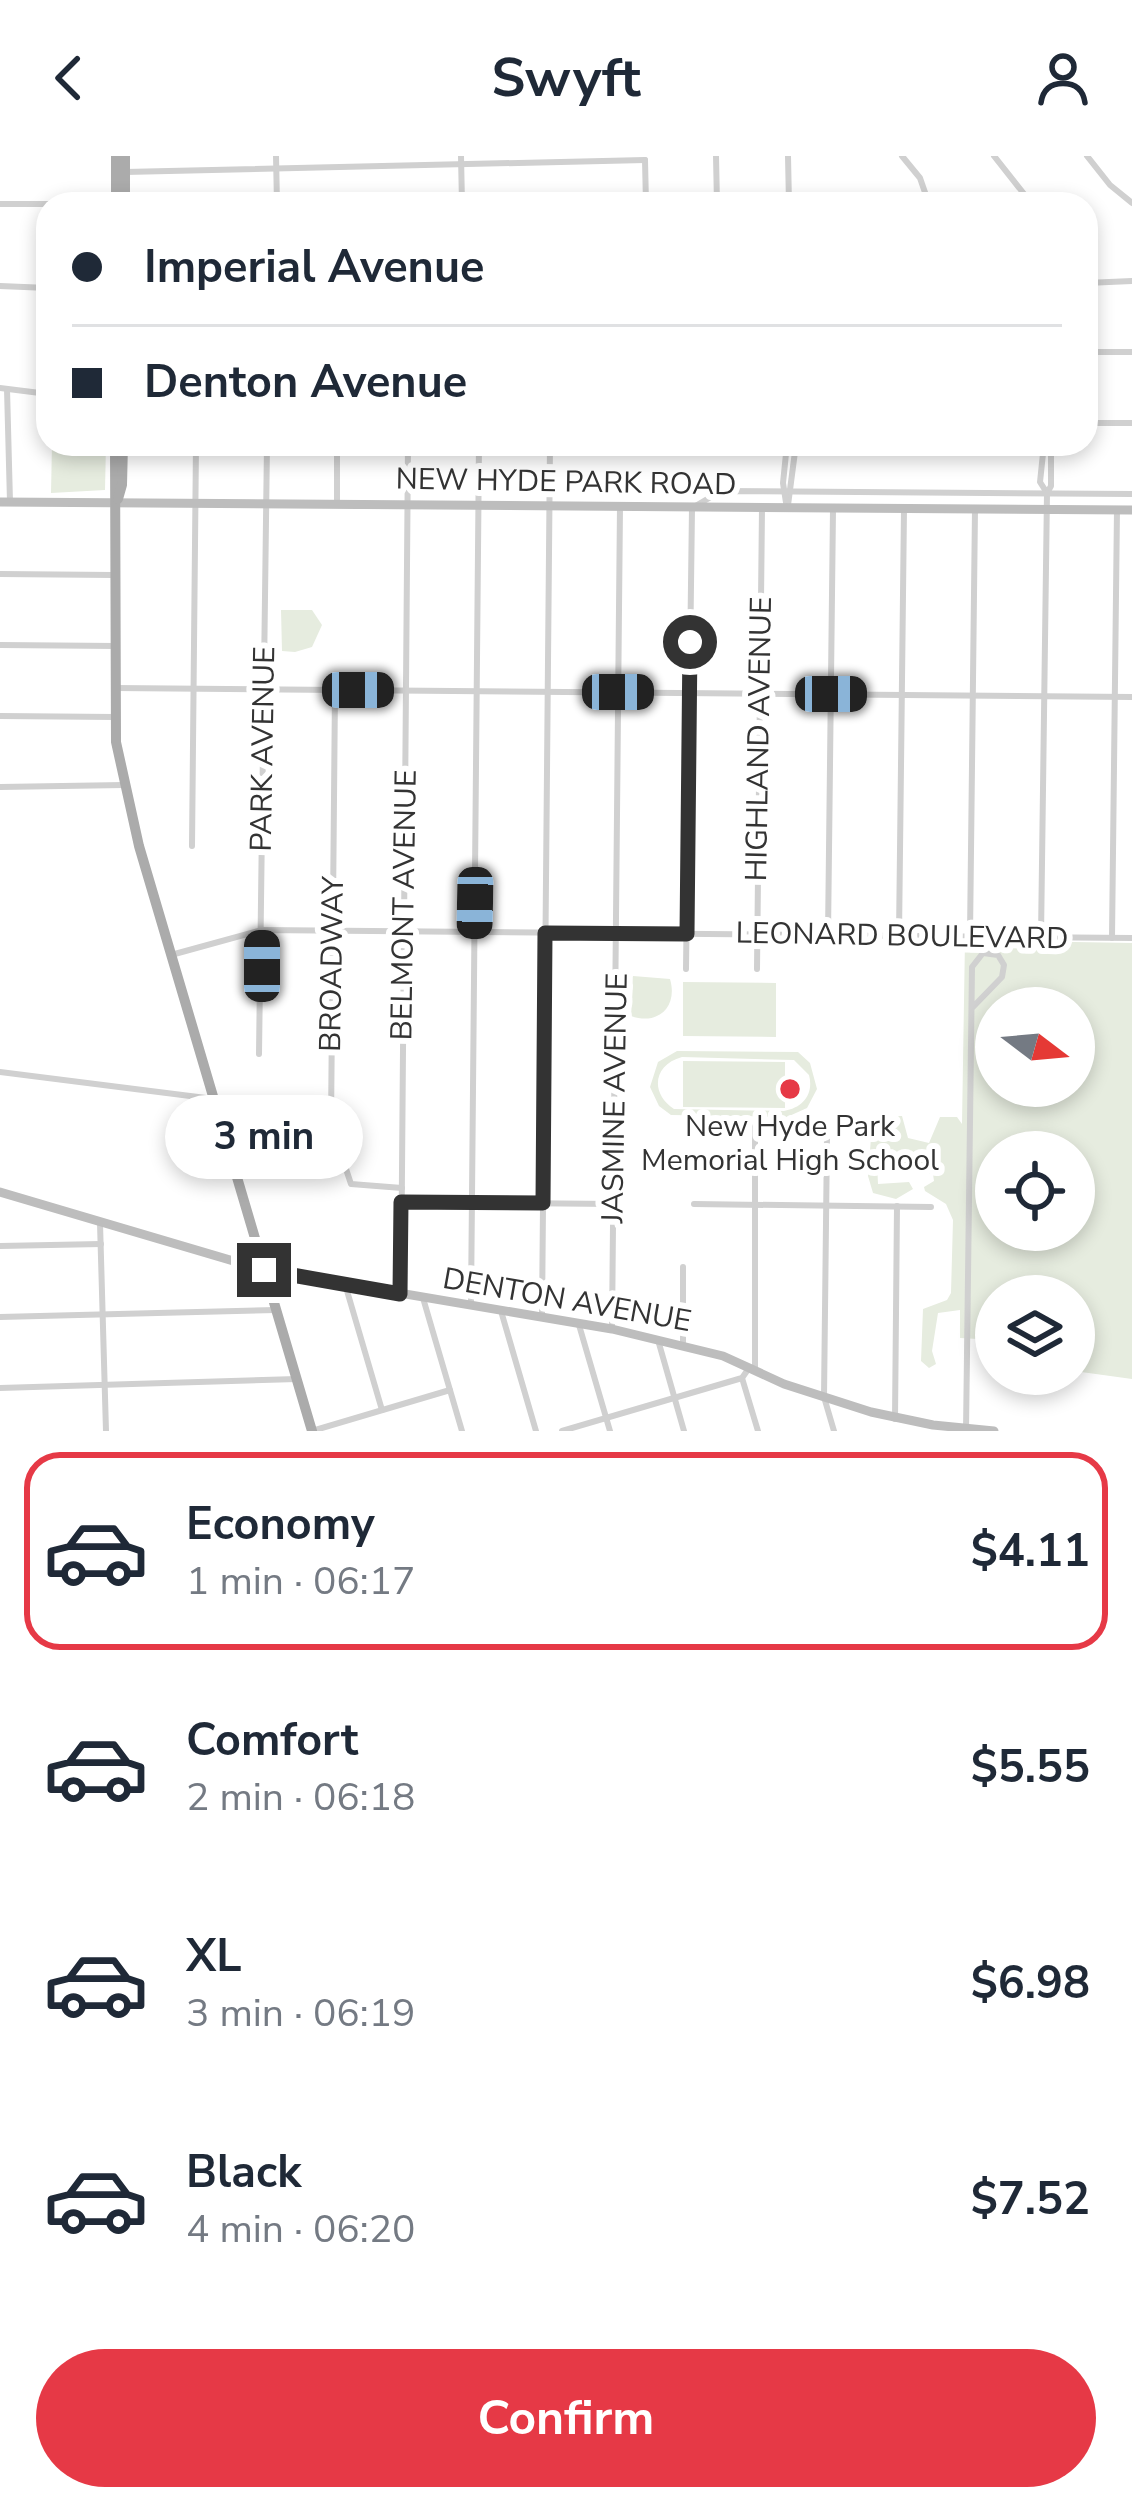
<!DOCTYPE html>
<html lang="en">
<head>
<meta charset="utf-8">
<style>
	body { margin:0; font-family:"Nunito Sans",sans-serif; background:#f6f6f7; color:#1f2937; height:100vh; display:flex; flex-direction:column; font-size:45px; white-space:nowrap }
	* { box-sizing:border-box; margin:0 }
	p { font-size:39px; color:#747a83 }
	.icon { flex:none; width:66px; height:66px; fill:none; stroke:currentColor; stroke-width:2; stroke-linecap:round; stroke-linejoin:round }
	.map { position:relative; height:1275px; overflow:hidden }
	.side { display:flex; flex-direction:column; background:#fff; flex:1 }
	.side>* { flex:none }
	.hud { position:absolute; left:36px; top:36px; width:1062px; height:264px; border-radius:36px; box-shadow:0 6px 18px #0003; display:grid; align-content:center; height:264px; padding:0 36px; background:#fff }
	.needle { width:78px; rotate:106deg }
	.tools { position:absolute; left:975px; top:831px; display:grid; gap:24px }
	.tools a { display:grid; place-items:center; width:120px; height:120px; border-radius:50%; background:#fff; box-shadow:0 6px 18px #0003; font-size:60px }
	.end { position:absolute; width:54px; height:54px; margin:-27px; border:15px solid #333; background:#fff; box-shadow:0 0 0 6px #fff }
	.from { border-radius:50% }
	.bubble { position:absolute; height:84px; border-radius:42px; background:#fff; box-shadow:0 6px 18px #0003; font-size:39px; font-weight:700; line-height:84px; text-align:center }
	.car { position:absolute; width:36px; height:72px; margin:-36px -18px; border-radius:15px; box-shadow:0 0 9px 3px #0007; background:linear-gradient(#222 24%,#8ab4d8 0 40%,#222 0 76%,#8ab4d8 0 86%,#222 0) }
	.hud b { display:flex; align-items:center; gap:42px; height:114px; font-size:45px }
	.hud b+b { border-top:3px solid #e0e1e3 }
	.hud i { width:30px; height:30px; background:#1f2937 }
	ul { padding:21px 0 0; list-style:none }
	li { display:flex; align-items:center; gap:36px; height:198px; margin:0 24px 18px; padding:0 12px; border:6px solid transparent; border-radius:36px }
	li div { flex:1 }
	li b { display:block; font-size:45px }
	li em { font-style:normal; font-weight:700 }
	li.selected { border-color:#e63946 }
	li>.icon { width:108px; height:108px; stroke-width:1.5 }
	.action { display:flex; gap:24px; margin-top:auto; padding:24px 36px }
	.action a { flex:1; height:138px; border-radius:72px; background:#e63946; color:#fff; font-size:48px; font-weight:700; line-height:138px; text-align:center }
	header { display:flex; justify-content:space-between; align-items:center; height:156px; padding:0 36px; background:#fff; font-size:54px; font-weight:700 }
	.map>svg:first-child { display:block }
	.green { fill:#e6ecdf; fill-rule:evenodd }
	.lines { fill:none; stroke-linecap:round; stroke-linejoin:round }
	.street { stroke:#d0d0d0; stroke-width:6 }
	.secondary { stroke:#bdbdbd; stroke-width:9 }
	.primary { stroke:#ababab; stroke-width:10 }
	.route { stroke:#333; stroke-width:15 }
	.poi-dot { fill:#e63946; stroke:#fff; stroke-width:4.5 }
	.labels { text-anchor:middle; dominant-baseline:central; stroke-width:12; stroke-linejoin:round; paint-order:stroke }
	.street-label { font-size:30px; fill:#333; stroke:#fff }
	.poi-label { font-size:30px; fill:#333; stroke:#fff }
</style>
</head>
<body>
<header><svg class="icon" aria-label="back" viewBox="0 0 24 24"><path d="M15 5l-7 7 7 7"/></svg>Swyft<svg class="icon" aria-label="person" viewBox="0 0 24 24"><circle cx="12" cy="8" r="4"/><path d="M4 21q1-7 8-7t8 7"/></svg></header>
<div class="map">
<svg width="1132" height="1275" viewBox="0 0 1132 1275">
	<rect width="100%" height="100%" fill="#fff"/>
	<g class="green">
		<polygon points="52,288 106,288 105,334 51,337"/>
		<polygon points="281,454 312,454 322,469 312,491 295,496 282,495"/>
		<path d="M965 784 1132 787V1223L1074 1215V1140H996V1184L960 1182V1154L938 1157 932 1195 936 1208 929 1212 921 1205 923 1153 947 1144 951 1137 953 1064 946 1048 925 1035 924 1031 934 1025 933 1018 888 1010 882 998 877 1006 878 1028 909 1026 913 1033 896 1043 873 1037 868 1020 872 969 884 960H902L908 982 929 987 940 961H957L962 968ZM996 852H1074V930H996ZM996 996H1074V1074H996Z"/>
		<path d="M633 820 670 823C678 850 659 870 631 860L633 829 630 824Z"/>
		<polygon points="683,826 776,827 776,881 683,880"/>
		<path d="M677 895 798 896 810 907 817 933 807 952 787 961 671 959 659 950 650 931 658 906ZM682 901 794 904 809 919C814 938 803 952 784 955L674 953C650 937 653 909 682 901Z"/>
		<polygon points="683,905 785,906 785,952 683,951"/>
	</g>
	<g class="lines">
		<g class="street">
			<polyline points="276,0 277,48"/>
			<polyline points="461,0 462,48"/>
			<polyline points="716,0 717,48"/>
			<polyline points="788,0 789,48"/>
			<polyline points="902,0 920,22 929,48"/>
			<polyline points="994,0 1032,48"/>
			<polyline points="1087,0 1110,29 1132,47"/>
			<polyline points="645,4 646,48"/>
			<polyline points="125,16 645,4"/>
			<polyline points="0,48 48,48"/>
			<polyline points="1086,127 1132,125"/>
			<polyline points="0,130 48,132"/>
			<polyline points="1086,196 1132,196"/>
			<polyline points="0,232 48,238"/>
			<polyline points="7,233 10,346"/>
			<polyline points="1086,267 1132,267"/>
			<polyline points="1044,288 1040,326 1047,337 1051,330 1051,292 1047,288"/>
			<polyline points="337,348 337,288"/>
			<polyline points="788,349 796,288"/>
			<polyline points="787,353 783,327 787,288"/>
			<polyline points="0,418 113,419"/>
			<polyline points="0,489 116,490"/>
			<polyline points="115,532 1132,541"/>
			<polyline points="335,534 331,968 351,1028 402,1032"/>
			<polyline points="0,560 115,561"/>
			<polyline points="0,631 124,629"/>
			<polyline points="192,690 196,288"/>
			<polyline points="828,779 833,353"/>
			<polyline points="899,780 904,353"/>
			<polyline points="970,780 975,353"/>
			<polyline points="1041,781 1047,337"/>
			<polyline points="1112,782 1117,353"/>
			<polyline points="171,799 262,774 1132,782"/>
			<polyline points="686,813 692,352 721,335 1132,338"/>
			<polyline points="757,813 762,352"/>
			<polyline points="259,898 267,288"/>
			<polyline points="0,916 214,943"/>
			<polyline points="827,981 824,1241 834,1275"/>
			<polyline points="401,1046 614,1048"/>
			<polyline points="694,1048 931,1051"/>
			<polyline points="100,1067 106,1275"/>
			<polyline points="0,1090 101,1088"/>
			<polyline points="683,1111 683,1190"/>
			<polyline points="345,1128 382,1254"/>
			<polyline points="401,1136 408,288"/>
			<polyline points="423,1142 462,1275"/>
			<polyline points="471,1147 479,288"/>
			<polyline points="501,1155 536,1275"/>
			<polyline points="542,1160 550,288"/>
			<polyline points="0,1161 276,1154"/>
			<polyline points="579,1169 610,1275"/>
			<polyline points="612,1173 620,350"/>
			<polyline points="658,1184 684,1275"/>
			<polyline points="755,1212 755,970"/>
			<polyline points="742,1222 758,1275"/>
			<polyline points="0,1232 297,1223"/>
			<polyline points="895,1263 897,1050"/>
			<polyline points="312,1275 450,1234"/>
			<polyline points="562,1275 742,1222 749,1212"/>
			<polyline points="966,1275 972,811 983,797 998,799 1004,809 1002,821 972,852"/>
		</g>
		<g class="secondary">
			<polyline points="0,346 1132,354"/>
			<polyline points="0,1036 264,1114 612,1173 723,1200 784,1228 871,1256 933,1269 994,1275"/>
		</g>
		<g class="primary">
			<polyline points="116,48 116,0"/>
			<polyline points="125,48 125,0"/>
			<polyline points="115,288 116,586 139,690 312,1275"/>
			<polyline points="118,343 122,329 123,288"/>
		</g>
	</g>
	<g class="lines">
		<polyline class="route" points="264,1114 400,1138 401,1046 543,1047 545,777 687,778 690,486"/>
	</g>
	<circle class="poi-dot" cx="790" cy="933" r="12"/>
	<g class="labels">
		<g class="street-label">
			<text transform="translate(566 326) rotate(1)">NEW HYDE PARK ROAD</text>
			<text transform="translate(759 583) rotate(-89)">HIGHLAND AVENUE</text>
			<text transform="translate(263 593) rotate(-89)">PARK AVENUE</text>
			<text transform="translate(404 749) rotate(-89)">BELMONT AVENUE</text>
			<text transform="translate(902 780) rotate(1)">LEONARD BOULEVARD</text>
			<text transform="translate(332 808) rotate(-89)">BROADWAY</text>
			<text transform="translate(615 942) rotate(-89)">JASMINE AVENUE</text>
			<text transform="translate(567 1144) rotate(10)">DENTON AVENUE</text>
		</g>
		<g class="poi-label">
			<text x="790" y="970">New Hyde Park<tspan x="790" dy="34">Memorial High School</tspan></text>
		</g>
	</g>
</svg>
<div class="tools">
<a><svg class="needle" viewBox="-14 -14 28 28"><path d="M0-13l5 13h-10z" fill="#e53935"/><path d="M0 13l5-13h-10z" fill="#747a83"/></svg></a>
<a><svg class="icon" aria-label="locate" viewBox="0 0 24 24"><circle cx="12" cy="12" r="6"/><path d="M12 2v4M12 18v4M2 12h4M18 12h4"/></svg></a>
<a><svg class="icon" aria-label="layers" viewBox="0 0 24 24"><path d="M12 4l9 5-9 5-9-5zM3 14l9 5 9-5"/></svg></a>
</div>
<i class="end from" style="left:690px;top:486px"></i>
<i class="end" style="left:264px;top:1114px"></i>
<div class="bubble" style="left:165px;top:939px;width:198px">3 min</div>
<i class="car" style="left:358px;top:534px;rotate:90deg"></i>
<i class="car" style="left:618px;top:536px;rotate:90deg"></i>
<i class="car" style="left:831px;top:538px;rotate:90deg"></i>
<i class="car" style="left:475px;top:747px;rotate:181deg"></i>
<i class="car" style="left:262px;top:810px;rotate:0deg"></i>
<div class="hud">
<b><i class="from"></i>Imperial Avenue</b>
<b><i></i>Denton Avenue</b>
</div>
</div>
<section class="side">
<ul>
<li class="selected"><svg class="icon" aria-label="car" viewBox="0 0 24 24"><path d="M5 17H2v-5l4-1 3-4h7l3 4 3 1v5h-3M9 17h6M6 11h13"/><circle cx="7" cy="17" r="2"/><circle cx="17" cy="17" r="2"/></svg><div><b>Economy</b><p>1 min · 06:17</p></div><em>$4.11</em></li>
<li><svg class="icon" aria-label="car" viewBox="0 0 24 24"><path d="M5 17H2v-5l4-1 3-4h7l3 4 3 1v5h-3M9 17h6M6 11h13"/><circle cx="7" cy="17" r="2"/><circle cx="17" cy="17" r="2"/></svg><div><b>Comfort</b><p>2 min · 06:18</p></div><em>$5.55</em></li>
<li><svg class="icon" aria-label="car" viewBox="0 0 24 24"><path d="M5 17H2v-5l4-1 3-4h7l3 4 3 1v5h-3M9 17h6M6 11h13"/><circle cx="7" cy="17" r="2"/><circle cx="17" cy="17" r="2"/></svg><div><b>XL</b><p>3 min · 06:19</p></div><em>$6.98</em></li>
<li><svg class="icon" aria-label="car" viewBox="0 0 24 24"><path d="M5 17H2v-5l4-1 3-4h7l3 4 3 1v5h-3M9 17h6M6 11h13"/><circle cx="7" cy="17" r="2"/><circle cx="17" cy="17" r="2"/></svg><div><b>Black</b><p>4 min · 06:20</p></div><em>$7.52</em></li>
</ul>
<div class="action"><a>Confirm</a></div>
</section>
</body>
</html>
